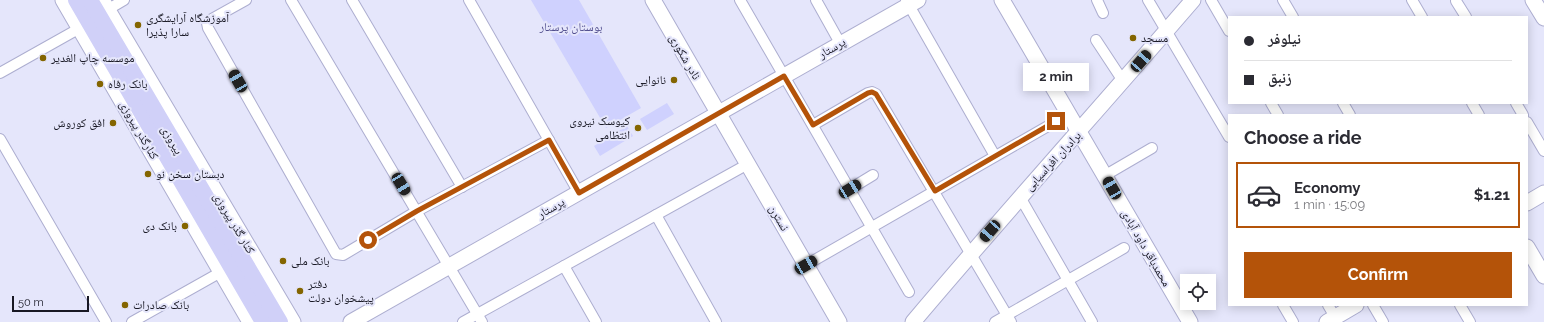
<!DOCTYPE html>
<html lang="en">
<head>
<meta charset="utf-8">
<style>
	body { margin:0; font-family:Raleway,"Noto Naskh Arabic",sans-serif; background:#f2f2f3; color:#2b2b33; height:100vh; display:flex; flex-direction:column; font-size:15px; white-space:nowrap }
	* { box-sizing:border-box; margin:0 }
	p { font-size:13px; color:#7c7c81 }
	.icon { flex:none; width:22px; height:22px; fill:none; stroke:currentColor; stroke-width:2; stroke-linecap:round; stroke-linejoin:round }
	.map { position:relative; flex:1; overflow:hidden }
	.drawer { position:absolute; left:1228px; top:114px; width:300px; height:192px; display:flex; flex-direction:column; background:#fff; border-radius:0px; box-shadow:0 2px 10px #0003 }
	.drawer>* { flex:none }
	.hud { position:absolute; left:1228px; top:16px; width:300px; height:88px; border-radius:0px; box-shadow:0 2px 10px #0003; display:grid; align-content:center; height:88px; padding:0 16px; background:#fff }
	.buttons { position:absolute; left:1180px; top:274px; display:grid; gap:8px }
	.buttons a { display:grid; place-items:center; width:36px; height:36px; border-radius:0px; background:#fff; box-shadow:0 2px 10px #0003; font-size:20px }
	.scale { position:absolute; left:12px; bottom:10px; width:77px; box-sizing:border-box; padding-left:4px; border:2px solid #181824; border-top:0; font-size:11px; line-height:14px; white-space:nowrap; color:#181824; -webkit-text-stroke:3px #e5e6fb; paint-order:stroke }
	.end { position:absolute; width:18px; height:18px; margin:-9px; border:5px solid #b45309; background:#fff; box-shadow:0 0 0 2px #fff }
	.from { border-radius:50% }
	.bubble { position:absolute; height:28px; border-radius:0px; background:#fff; box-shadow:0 2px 10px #0003; font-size:13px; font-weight:700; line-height:28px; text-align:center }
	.car { position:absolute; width:12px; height:24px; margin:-12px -6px; border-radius:5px; box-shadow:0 0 3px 1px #0007; background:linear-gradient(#222 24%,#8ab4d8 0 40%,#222 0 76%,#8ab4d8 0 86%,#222 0) }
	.hud b { display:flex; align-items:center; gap:14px; height:38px; font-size:15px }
	.hud b+b { border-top:1px solid #e1e1e2 }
	.hud i { width:10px; height:10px; background:#2b2b33 }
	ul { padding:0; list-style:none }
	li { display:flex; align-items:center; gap:12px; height:66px; margin:0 8px 6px; padding:0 8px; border:2px solid #e1e1e2; border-radius:0px }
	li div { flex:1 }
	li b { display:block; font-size:15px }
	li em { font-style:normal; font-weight:700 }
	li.active { border-color:#b45309 }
	li>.icon { width:36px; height:36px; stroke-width:1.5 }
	h2 { padding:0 16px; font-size:18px; line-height:48px }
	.primary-button { display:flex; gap:8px; margin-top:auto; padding:8px 16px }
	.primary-button a { flex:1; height:46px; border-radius:0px; background:#b45309; color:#fff; font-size:16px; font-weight:700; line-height:46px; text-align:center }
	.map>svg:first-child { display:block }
	.green { fill:#cfd1fe }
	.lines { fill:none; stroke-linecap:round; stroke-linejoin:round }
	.street-casing { stroke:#adaed0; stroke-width:12 }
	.secondary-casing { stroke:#adaed0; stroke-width:17 }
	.primary-casing { stroke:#7b7bab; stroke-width:18 }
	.street { stroke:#fff; stroke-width:10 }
	.secondary { stroke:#fff; stroke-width:15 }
	.primary { stroke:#d0d0f8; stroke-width:16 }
	.route { stroke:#b45309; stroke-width:5 }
	.poi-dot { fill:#846500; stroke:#e5e6fb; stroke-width:1.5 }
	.labels { text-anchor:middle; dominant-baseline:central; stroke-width:4; stroke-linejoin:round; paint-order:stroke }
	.poi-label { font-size:12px; fill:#181824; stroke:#e5e6fb; text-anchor:start }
	.park-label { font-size:12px; fill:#514e8e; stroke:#e5e6fb }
	.street-label { font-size:12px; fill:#181824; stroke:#e5e6fb }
</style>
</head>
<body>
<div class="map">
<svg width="1544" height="322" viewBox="0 0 1544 322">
	<rect width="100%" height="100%" fill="#e5e6fb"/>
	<g class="green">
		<polygon points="531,0 579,0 641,108 606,128"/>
		<polygon points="667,103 674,114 647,130 640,119"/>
		<polygon points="627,126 633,136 600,156 594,146"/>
	</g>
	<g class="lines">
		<g class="street-casing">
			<g id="street">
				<polyline points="246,0 210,20 207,23 208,28 336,254 343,255 417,211 549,140"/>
				<polyline points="291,0 482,322"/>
				<polyline points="352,0 462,187"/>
				<polyline points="469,0 579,193"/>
				<polyline points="740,0 909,292"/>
				<polyline points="816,0 840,43"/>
				<polyline points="906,0 995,156"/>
				<polyline points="1097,0 1103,13"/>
				<polyline points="1148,0 1229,137"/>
				<polyline points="1211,0 1229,31"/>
				<polyline points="1283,0 1293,17"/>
				<polyline points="1412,0 1422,17"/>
				<polyline points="1456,1 1466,17"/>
				<polyline points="107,10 124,0"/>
				<polyline points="1096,40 1123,81"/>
				<polyline points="0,73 80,28"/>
				<polyline points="1271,103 1278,115"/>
				<polyline points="1343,103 1350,115"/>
				<polyline points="1472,103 1479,115"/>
				<polyline points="1516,103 1523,115"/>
				<polyline points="1527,122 1544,151"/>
				<polyline points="813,125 868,93 872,92 876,94 1011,322"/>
				<polyline points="0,139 106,322"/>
				<polyline points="1104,176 1152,148"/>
				<polyline points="850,189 873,175"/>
				<polyline points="1020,197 1092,322"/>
				<polyline points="656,215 716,322"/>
				<polyline points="806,265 1069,114"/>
				<polyline points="564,266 596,322"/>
				<polyline points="1283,305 1293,322"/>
				<polyline points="1328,305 1335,317"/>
				<polyline points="1373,305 1383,322"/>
				<polyline points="1460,305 1470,322"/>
				<polyline points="132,322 221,272"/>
				<polyline points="463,322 748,164"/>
				<polyline points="995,322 1124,248"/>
			</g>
		</g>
		<g class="secondary-casing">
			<g id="secondary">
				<polyline points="63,0 250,322"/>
				<polyline points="102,0 293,322"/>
				<polyline points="653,0 839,322"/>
				<polyline points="1002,0 1190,322"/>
				<polyline points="1533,0 1544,18"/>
				<polyline points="1527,203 1544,193"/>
				<polyline points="1527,247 1544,276"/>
				<polyline points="351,322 918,0"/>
				<path d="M913 322C1005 213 1100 108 1193 0"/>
				<polyline points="1327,322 1356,305"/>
			</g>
		</g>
		<g class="primary-casing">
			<g id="primary">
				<polyline points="76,0 263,322"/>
				<polyline points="90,0 280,322"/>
			</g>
		</g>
		<use href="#street" class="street"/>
		<use href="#secondary" class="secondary"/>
		<use href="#primary" class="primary"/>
	</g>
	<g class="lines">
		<polyline class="route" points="368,240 417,211 549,140 579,193 784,76 813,125 868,93 872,92 876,94 935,191 1056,121"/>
	</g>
	<g class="poi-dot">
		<circle cx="138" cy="25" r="4"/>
		<circle cx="1133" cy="38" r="4"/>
		<circle cx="43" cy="58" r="4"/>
		<circle cx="674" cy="80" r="4"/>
		<circle cx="100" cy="84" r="4"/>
		<circle cx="113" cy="123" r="4"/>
		<circle cx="638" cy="128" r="4"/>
		<circle cx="148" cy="174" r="4"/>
		<circle cx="185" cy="226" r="4"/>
		<circle cx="283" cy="261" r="4"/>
		<circle cx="300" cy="291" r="4"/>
		<circle cx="125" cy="305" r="4"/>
	</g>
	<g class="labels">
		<g class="poi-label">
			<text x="146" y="18">آموزشگاه آرایشگری<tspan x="146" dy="14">سارا پذیرا</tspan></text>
			<text x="1141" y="38">مسجد</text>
			<text x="51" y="58">موسسه چاپ الغدیر</text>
			<text x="666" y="80" text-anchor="end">نانوایی</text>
			<text x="108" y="84">بانک رفاه</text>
			<text x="630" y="121" text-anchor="end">کیوسک نیروی<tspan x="630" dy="14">انتظامی</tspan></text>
			<text x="105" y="123" text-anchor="end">افق کوروش</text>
			<text x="156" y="174">دبستان سخن نو</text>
			<text x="177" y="226" text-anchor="end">بانک دی</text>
			<text x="291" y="261">بانک ملی</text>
			<text x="308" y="284">دفتر<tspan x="308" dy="14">پیشخوان دولت</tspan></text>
			<text x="133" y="305">بانک صادرات</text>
		</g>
		<g class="park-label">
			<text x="571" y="27">بوستان پرستار</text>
		</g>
		<g class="street-label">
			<text transform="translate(832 48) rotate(-30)">پرستار</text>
			<text transform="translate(685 57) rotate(60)">نادر شکوری</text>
			<text transform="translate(139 130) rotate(60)">کنارگذر پیروزی</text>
			<text transform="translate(172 140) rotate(60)">پیروزی</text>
			<text transform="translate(1053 161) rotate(-47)">برادران افراسیابی</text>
			<text transform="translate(551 208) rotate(-30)">پرستار</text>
			<text transform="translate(779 218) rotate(60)">نسترن</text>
			<text transform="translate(234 223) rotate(59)">کنار گذر پیروزی</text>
			<text transform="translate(1146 248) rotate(60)">محمدباقر داود آبادی</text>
		</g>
	</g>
</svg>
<div class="buttons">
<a><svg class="icon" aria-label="locate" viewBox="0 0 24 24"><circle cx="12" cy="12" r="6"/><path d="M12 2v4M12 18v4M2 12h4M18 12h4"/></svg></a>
</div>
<div class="scale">50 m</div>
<i class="end from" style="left:368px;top:240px"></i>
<i class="end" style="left:1056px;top:121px"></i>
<div class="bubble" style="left:1023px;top:63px;width:66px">2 min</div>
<i class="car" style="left:1141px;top:61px;rotate:41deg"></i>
<i class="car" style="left:238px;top:81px;rotate:330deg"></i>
<i class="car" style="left:401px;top:184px;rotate:149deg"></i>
<i class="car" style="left:1112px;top:188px;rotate:330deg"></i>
<i class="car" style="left:850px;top:189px;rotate:59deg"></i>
<i class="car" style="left:990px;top:231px;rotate:221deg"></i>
<i class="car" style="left:806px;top:265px;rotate:60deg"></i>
<div class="hud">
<b><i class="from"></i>نیلوفر</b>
<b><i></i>زنبق</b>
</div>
<section class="drawer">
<h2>Choose a ride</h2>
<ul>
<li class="active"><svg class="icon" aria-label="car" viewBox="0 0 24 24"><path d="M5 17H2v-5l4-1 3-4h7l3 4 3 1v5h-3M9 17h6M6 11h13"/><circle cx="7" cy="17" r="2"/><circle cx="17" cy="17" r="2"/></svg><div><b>Economy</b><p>1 min · 15:09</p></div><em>$1.21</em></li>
</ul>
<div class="primary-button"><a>Confirm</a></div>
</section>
</div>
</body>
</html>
